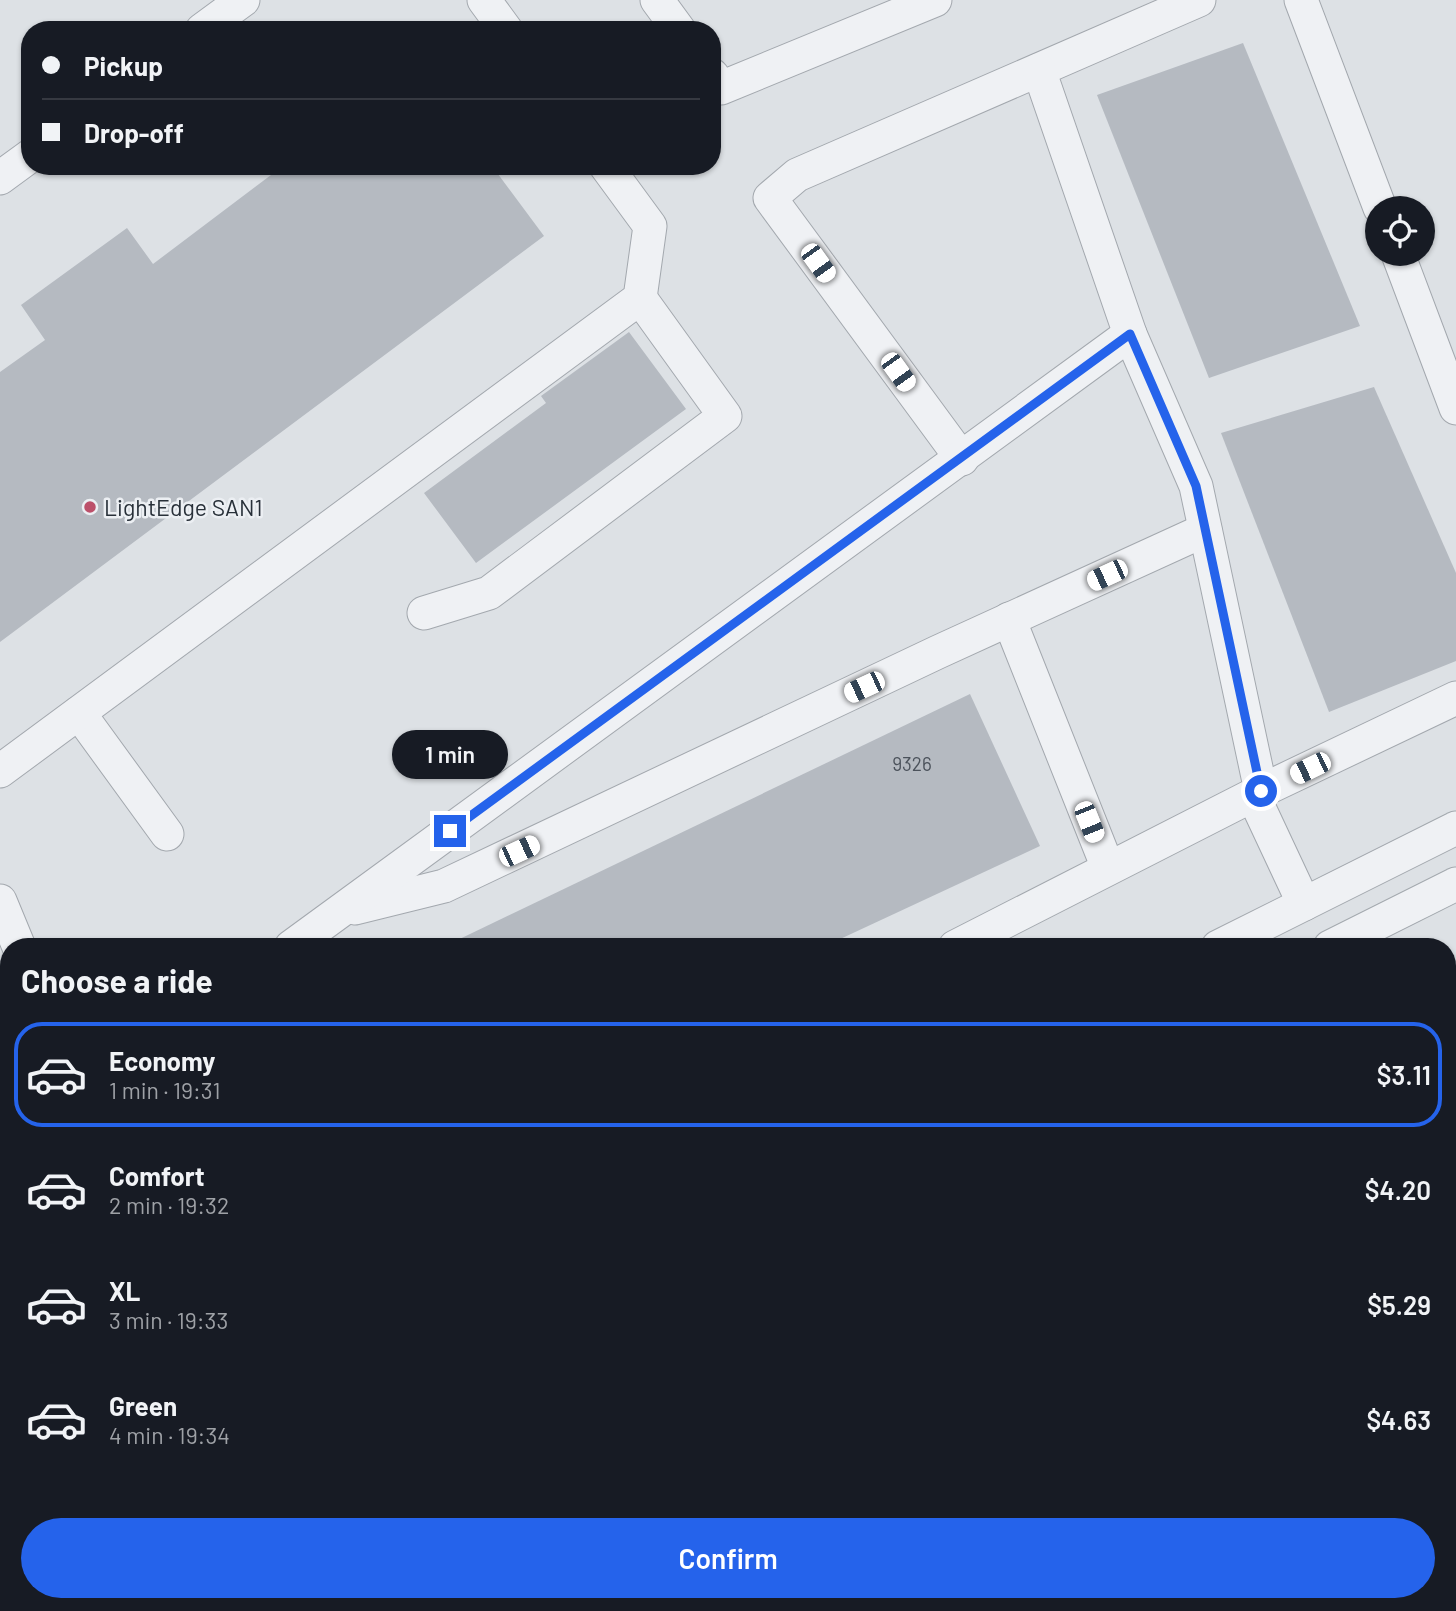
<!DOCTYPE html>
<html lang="en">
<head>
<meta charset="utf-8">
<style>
	body { margin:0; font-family:Barlow,sans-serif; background:#242831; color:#f1f3f6; height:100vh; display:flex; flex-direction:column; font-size:26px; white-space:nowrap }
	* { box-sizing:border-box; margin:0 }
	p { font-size:23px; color:#9ea1a6 }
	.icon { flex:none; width:38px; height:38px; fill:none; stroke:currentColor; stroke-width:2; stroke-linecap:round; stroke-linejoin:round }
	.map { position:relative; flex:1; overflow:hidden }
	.side { position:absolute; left:0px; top:938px; width:1456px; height:674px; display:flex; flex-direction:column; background:#171b24; border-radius:28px 28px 0 0; box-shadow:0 2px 5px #0004 }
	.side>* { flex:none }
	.top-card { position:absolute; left:21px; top:21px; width:700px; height:154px; border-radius:28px; box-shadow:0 2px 5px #0004; display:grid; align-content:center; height:154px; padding:0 21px; background:#171b24 }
	.buttons { position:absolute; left:1365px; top:196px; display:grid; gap:14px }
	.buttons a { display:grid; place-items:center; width:70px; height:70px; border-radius:50%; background:#171b24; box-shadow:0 2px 5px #0004; font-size:35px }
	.end { position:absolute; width:32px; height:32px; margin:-16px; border:9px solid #2563eb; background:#fff; box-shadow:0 0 0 4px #fff }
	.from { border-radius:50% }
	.bubble { position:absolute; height:49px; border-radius:24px; background:#171b24; box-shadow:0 2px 5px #0004; font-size:23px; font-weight:600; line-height:49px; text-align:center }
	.car { position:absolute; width:21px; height:42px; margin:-21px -10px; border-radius:9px; box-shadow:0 0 5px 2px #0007; background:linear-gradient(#fff 24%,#345 0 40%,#fff 0 76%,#345 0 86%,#fff 0) }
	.top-card b { display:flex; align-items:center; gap:24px; height:66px; font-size:26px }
	.top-card b+b { border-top:2px solid #363941 }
	.top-card i { width:18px; height:18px; background:#f1f3f6 }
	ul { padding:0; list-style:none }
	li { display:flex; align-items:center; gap:21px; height:105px; margin:0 14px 10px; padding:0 7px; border:4px solid transparent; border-radius:28px }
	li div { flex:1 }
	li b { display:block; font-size:26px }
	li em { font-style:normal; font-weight:600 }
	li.current { border-color:#2563eb }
	li>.icon { width:63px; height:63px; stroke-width:1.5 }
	h2 { padding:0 21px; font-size:32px; line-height:84px }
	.button { display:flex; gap:14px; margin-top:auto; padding:14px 21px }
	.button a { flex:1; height:80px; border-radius:42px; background:#2563eb; color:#fff; font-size:28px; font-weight:600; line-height:80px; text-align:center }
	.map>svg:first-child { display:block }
	.building { fill:#b5bac1 }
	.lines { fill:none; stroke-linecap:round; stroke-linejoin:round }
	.minor-casing { stroke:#a3a8ae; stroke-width:35 }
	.minor { stroke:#eff1f4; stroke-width:33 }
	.route { stroke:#2563eb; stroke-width:9 }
	.poi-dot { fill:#bc506a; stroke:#eceff3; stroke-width:2.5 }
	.labels { text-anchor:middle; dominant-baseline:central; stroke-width:5; stroke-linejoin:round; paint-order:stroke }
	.number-label { font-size:19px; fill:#4b525b }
	.poi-label { font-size:23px; fill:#283039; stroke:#eceff3; text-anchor:start }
</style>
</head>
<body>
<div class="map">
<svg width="1456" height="1611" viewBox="0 0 1456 1611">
	<rect width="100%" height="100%" fill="#dde1e5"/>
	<g class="building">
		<polygon points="1243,43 1360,326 1209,378 1097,95"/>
		<polygon points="283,166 492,166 544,236 0,642 0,372 45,340 21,305 127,228 153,264"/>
		<polygon points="629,332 686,409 476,563 424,493 546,403 541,396"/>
		<polygon points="1374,387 1456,573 1456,661 1329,712 1221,433"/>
		<polygon points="970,694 1040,846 823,947 443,947"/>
		<polygon points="1456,1080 1456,1330 1447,1334 1447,1085"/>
		<polygon points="306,1603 527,1603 532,1611 310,1611"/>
	</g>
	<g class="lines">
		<g class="minor-casing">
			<g id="minor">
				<polyline points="484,0 506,30"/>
				<polyline points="657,0 679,30"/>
				<polyline points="1301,0 1380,208"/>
				<polyline points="202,30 243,0"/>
				<polyline points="712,75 721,88 935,0"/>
				<polyline points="0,178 30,156"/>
				<polyline points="1398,254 1456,408"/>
				<polyline points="1130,334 1196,486 1261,791"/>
				<polyline points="962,459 770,198 797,175 1199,0"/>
				<polyline points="424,613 489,593 725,416 640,298"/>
				<polyline points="1009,619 1108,868"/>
				<polyline points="79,713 167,834"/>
				<polyline points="0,771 640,298 650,226 606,166"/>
				<polyline points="1253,795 1304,904"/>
				<polyline points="0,901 19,947"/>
				<polyline points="355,908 444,886 938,652 1205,530"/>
				<polyline points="291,947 1130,334 1039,70"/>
				<polyline points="955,947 1261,791 1456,698"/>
				<polyline points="1218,947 1456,828"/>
				<polyline points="1330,947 1456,884"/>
				<polyline points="1447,1013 1456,1009"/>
				<polyline points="0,1099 9,1129"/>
				<polyline points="1447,1394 1456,1389"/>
				<polyline points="0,1460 9,1457"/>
				<polyline points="1447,1467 1456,1426"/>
				<polyline points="0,1515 9,1512"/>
				<polyline points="175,1603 177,1611"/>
				<polyline points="616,1603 622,1611"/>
			</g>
		</g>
		<use href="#minor" class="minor"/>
	</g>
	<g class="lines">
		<polyline class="route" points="450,831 1130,334 1196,486 1261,791"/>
	</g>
	<circle class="poi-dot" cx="90" cy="507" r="7"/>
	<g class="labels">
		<g class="number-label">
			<text x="912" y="763">9326</text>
		</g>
		<g class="poi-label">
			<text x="104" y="507">LightEdge SAN1</text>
		</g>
	</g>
</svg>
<div class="buttons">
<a><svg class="icon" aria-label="locate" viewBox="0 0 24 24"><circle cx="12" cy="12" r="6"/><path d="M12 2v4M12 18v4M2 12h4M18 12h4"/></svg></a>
</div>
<i class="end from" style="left:1261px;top:791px"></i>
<i class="end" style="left:450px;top:831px"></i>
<div class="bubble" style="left:392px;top:730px;width:116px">1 min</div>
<i class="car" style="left:818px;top:263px;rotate:144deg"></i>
<i class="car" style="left:898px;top:372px;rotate:144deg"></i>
<i class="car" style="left:1107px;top:575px;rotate:245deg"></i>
<i class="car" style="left:864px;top:687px;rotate:245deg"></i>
<i class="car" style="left:1310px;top:768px;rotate:244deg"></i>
<i class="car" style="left:1089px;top:822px;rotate:158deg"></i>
<i class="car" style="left:519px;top:851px;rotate:65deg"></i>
<div class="top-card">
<b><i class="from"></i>Pickup</b>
<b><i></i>Drop-off</b>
</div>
<section class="side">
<h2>Choose a ride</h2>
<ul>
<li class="current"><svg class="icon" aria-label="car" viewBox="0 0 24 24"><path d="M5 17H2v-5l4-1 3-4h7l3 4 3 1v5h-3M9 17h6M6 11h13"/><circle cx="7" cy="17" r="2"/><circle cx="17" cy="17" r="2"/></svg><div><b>Economy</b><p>1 min · 19:31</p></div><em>$3.11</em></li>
<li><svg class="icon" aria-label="car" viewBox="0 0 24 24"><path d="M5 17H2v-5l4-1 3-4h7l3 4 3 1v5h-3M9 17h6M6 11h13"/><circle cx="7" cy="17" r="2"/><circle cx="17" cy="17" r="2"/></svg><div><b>Comfort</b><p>2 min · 19:32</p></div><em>$4.20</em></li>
<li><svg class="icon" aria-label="car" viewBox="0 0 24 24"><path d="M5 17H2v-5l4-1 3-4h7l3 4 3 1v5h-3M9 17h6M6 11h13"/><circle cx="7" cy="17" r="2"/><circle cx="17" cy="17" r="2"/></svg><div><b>XL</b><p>3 min · 19:33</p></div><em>$5.29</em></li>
<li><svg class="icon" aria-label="car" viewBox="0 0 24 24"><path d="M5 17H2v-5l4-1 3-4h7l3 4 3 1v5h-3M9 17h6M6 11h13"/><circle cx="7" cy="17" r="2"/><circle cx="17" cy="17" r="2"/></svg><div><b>Green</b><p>4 min · 19:34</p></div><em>$4.63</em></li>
</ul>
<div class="button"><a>Confirm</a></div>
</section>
</div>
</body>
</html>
